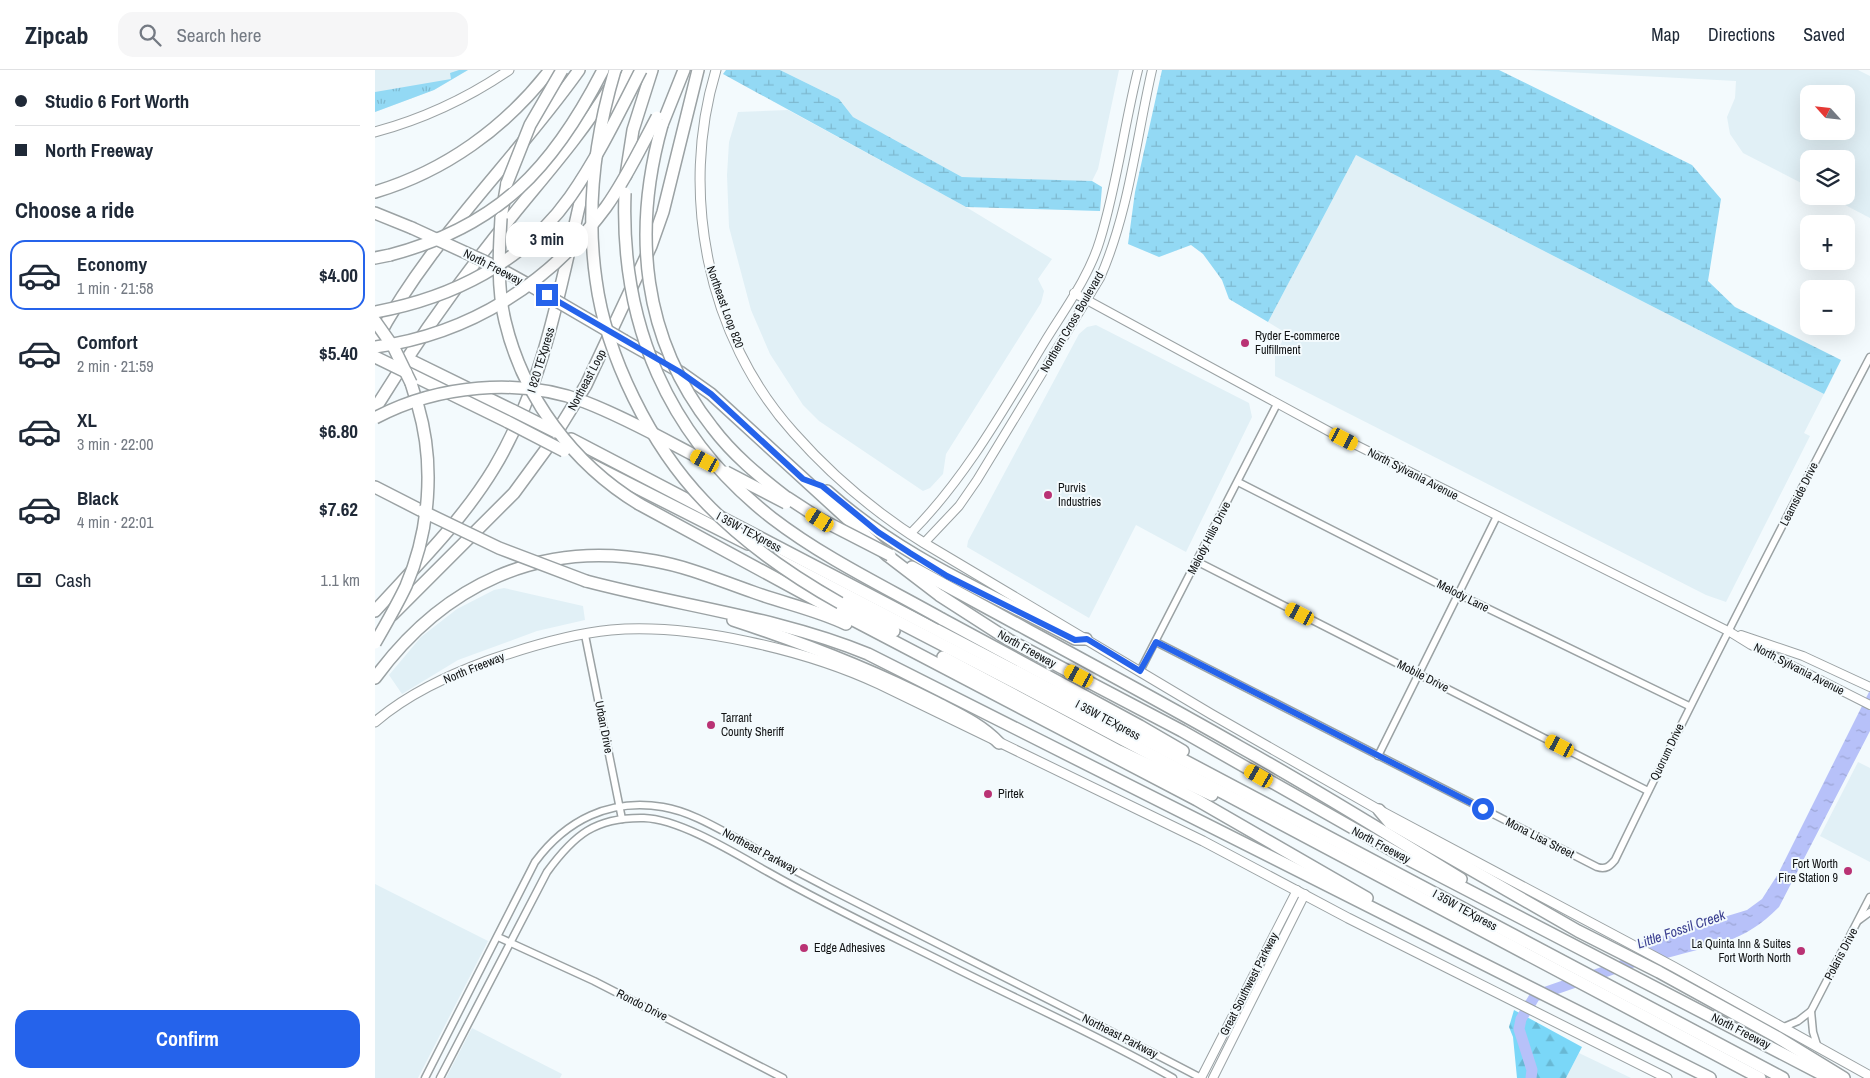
<!DOCTYPE html>
<html lang="en">
<head>
<meta charset="utf-8">
<style>
	body { margin:0; font-family:"Archivo Narrow",sans-serif; background:#f6f6f7; color:#1f2937; height:100vh; display:flex; flex-direction:column; font-size:19px; white-space:nowrap }
	* { box-sizing:border-box; margin:0 }
	p { font-size:16px; color:#747a83 }
	.icon { flex:none; width:28px; height:28px; fill:none; stroke:currentColor; stroke-width:2; stroke-linecap:round; stroke-linejoin:round }
	.map { position:relative; flex:1; overflow:hidden }
	.drawer { display:flex; flex-direction:column; background:#fff; width:375px }
	.drawer>* { flex:none }
	.top-card { display:grid; align-content:center; height:110px; padding:0 15px; background:#fff }
	.needle { width:32px; rotate:297deg }
	.fabs { position:absolute; left:1425px; top:15px; display:grid; gap:10px }
	.fabs a { display:grid; place-items:center; width:55px; height:55px; border-radius:10px; background:#fff; box-shadow:0 5px 20px #0002; font-size:25px }
	.end { position:absolute; width:22px; height:22px; margin:-11px; border:6px solid #2563eb; background:#fff; box-shadow:0 0 0 2px #fff }
	.from { border-radius:50% }
	.bubble { position:absolute; height:35px; border-radius:15px; background:#fff; box-shadow:0 5px 20px #0002; font-size:16px; font-weight:700; line-height:35px; text-align:center }
	.car { position:absolute; width:15px; height:30px; margin:-15px -8px; border-radius:6px; box-shadow:0 0 4px 1px #0007; background:linear-gradient(#f5c518 24%,#345 0 40%,#f5c518 0 76%,#345 0 86%,#f5c518 0) }
	.top-card b { display:flex; align-items:center; gap:18px; height:48px; font-size:19px }
	.top-card b+b { border-top:1px solid #e0e1e3 }
	.top-card i { width:12px; height:12px; background:#1f2937 }
	ul { padding:0; list-style:none }
	li { display:flex; align-items:center; gap:15px; height:70px; margin:0 10px 8px; padding:0 5px; border:2px solid transparent; border-radius:15px }
	li div { flex:1 }
	li b { display:block; font-size:19px }
	li em { font-style:normal; font-weight:700 }
	li.selected { border-color:#2563eb }
	li>.icon { width:45px; height:45px; stroke-width:1.5 }
	h2 { padding:0 15px; font-size:22px; line-height:60px }
	.pay { display:flex; align-items:center; gap:12px; height:55px; padding:0 15px; font-size:19px }
	.pay p { margin-inline-start:auto }
	.cta { display:flex; gap:10px; margin-top:auto; padding:10px 15px }
	.cta a { flex:1; height:58px; border-radius:15px; background:#2563eb; color:#fff; font-size:20px; font-weight:700; line-height:58px; text-align:center }
	header { display:flex; align-items:center; gap:30px; box-sizing:border-box; height:70px; padding:0 25px; background:#fff; border-bottom:1px solid #e0e1e3 }
	header strong { font-size:24px }
	nav { display:flex; gap:28px; margin-inline-start:auto; font-size:18px }
	.search { width:350px; height:45px; background:#f6f6f7; display:flex; align-items:center; gap:12px; box-sizing:border-box; padding:0 18px; border-radius:15px; color:#747a83; font-size:19px }
	main { display:flex; flex:1; min-height:0 }
	.map>svg:first-child { display:block }
	.built { fill:#e1f0f6; fill-rule:evenodd }
	.grass { fill:url(#grass-tufts) }
	.forest { fill:url(#forest-firs) }
	.wetland { fill:url(#wetland-marsh) }
	.water { fill:url(#water-ripples) }
	.lines { fill:none; stroke-linecap:round; stroke-linejoin:round }
	.river { stroke:#b7c1f9; stroke-width:11 }
	.minor-casing { stroke:#9ba2a4; stroke-width:9 }
	.tertiary-casing { stroke:#9ba2a4; stroke-width:10 }
	.secondary-casing { stroke:#9ba2a4; stroke-width:11 }
	.motorway-casing { stroke:#9ba2a4; stroke-width:14 }
	.minor { stroke:#fff; stroke-width:6 }
	.tertiary { stroke:#fff; stroke-width:8 }
	.secondary { stroke:#fff; stroke-width:9 }
	.motorway { stroke:#fff; stroke-width:11 }
	.motorway-bridge-casing { stroke:#9ba2a4; stroke-width:14; stroke-linecap:butt }
	.motorway-bridge { stroke:#fff; stroke-width:11 }
	.route { stroke:#2563eb; stroke-width:6 }
	.poi-dot { fill:#b93274; stroke:#f3fafd; stroke-width:2 }
	.labels { text-anchor:middle; dominant-baseline:central; stroke-width:4; stroke-linejoin:round; paint-order:stroke }
	.street-label { font-size:12px; fill:#101213; stroke:#f3fafd }
	.poi-label { font-size:12px; fill:#101213; stroke:#f3fafd; text-anchor:start }
	.water-label { font-size:14px; font-style:italic; fill:#3c4191; stroke:#f3fafd }
</style>
</head>
<body>
<header>
<strong>Zipcab</strong>
<div class="search"><svg class="icon" aria-label="search" viewBox="0 0 24 24"><circle cx="10" cy="10" r="6"/><path d="M15 15l6 6"/></svg>Search here</div>
<nav><a>Map</a><a>Directions</a><a>Saved</a></nav>
</header>
<main>
<section class="drawer">
<div class="top-card">
<b><i class="from"></i>Studio 6 Fort Worth</b>
<b><i></i>North Freeway</b>
</div>
<h2>Choose a ride</h2>
<ul>
<li class="selected"><svg class="icon" aria-label="car" viewBox="0 0 24 24"><path d="M5 17H2v-5l4-1 3-4h7l3 4 3 1v5h-3M9 17h6M6 11h13"/><circle cx="7" cy="17" r="2"/><circle cx="17" cy="17" r="2"/></svg><div><b>Economy</b><p>1 min · 21:58</p></div><em>$4.00</em></li>
<li><svg class="icon" aria-label="car" viewBox="0 0 24 24"><path d="M5 17H2v-5l4-1 3-4h7l3 4 3 1v5h-3M9 17h6M6 11h13"/><circle cx="7" cy="17" r="2"/><circle cx="17" cy="17" r="2"/></svg><div><b>Comfort</b><p>2 min · 21:59</p></div><em>$5.40</em></li>
<li><svg class="icon" aria-label="car" viewBox="0 0 24 24"><path d="M5 17H2v-5l4-1 3-4h7l3 4 3 1v5h-3M9 17h6M6 11h13"/><circle cx="7" cy="17" r="2"/><circle cx="17" cy="17" r="2"/></svg><div><b>XL</b><p>3 min · 22:00</p></div><em>$6.80</em></li>
<li><svg class="icon" aria-label="car" viewBox="0 0 24 24"><path d="M5 17H2v-5l4-1 3-4h7l3 4 3 1v5h-3M9 17h6M6 11h13"/><circle cx="7" cy="17" r="2"/><circle cx="17" cy="17" r="2"/></svg><div><b>Black</b><p>4 min · 22:01</p></div><em>$7.62</em></li>
</ul>
<div class="pay"><svg class="icon" aria-label="cash" viewBox="0 0 24 24"><path d="M3 7h18v10H3z"/><circle cx="12" cy="12" r="2"/></svg>Cash<p>1.1 km</p></div>
<div class="cta"><a>Confirm</a></div>
</section>
<div class="map">
<svg width="1495" height="1008" viewBox="0 0 1495 1008">
	<defs>
		<pattern id="grass-tufts" width="24" height="20" patternUnits="userSpaceOnUse" patternTransform="scale(1.25)"><rect width="24" height="20" fill="#93d9f4"/><path d="M3 7l-1-3M5 7V3M7 7l1-3M15 17l-1-3M17 17v-4M19 17l1-3" fill="none" stroke="#7eb9d0"/></pattern>
		<pattern id="forest-firs" width="22" height="20" patternUnits="userSpaceOnUse" patternTransform="scale(1.25)"><rect width="22" height="20" fill="#7ad7f8"/><path d="M5 1l3.5 6h-7zM16 11l3.5 6h-7z" fill="#68b8d4"/></pattern>
		<pattern id="wetland-marsh" width="20" height="14" patternUnits="userSpaceOnUse" patternTransform="scale(1.25)"><rect width="20" height="14" fill="#93d9f4"/><path d="M1 5h8M5 5V1M11 12h8M15 12V8" fill="none" stroke="#7eb9d0"/></pattern>
		<pattern id="water-ripples" width="26" height="14" patternUnits="userSpaceOnUse" patternTransform="scale(1.25)"><rect width="26" height="14" fill="#b7c1f9"/><path d="M2 4q2-2 4 0t4 0M15 11q2-2 4 0t4 0" fill="none" stroke="#9ca5d5"/></pattern>
	</defs>
	<rect width="100%" height="100%" fill="#f3fafd"/>
	<g class="built">
		<polygon points="0,0 93,0 59,20 0,42"/>
		<polygon points="405,0 744,0 723,99 717,111 695,111 587,107 478,47 464,29"/>
		<path d="M1152 0H1483L1495 6V148L1453 126H1471V89H1434V117L1368 83 1355 64 1352 47 1360 28 1361 11ZM1434 24H1471V61H1434Z"/>
		<polygon points="413,40 591,137 677,189 663,209 669,221 666,233 571,384 568,404 555,418 548,421 444,351 428,335 395,284 376,240 354,157 352,105 354,72 363,42"/>
		<polygon points="981,85 1449,324 1429,363 1435,366 1351,532 1331,525 900,306 900,286 911,263 893,252"/>
		<polygon points="721,255 874,333 877,347 811,482 761,455 714,548 592,477 593,471 704,264 712,257"/>
		<polygon points="129,518 208,536 210,550 162,561 83,590 27,624 14,605 46,567 82,539 119,520"/>
		<polygon points="1483,692 1495,698 1495,792 1445,766"/>
		<polygon points="0,814 113,871 43,1008 0,1008"/>
		<polygon points="97,958 187,1004 185,1008 71,1008"/>
		<polygon points="1204,983 1256,1008 1191,1008"/>
	</g>
	<polygon class="grass" points="84,0 93,0 59,20 0,42 0,22 76,9 75,3"/>
	<polygon class="forest" points="1139,940 1207,977 1191,1008 1142,1008 1138,967 1134,957"/>
	<g class="wetland">
		<polygon points="351,0 405,0 464,29 478,47 587,107 717,111 727,117 725,141 591,137 348,4"/>
		<polygon points="787,0 1124,0 1317,95 1346,129 1333,211 1360,237 1466,290 1449,324 981,85 893,252 854,229 847,210 828,184 816,175 784,187 753,174 760,122"/>
	</g>
	<path class="water" d="M1495 620V661L1404 837C1369 873 1338 875 1292 888L1264 873 1372 840 1387 829 1403 804Z"/>
	<g class="lines">
		<polyline class="river" points="1156,1008 1157,1000 1144,959 1146,949 1160,926 1298,878"/>
		<g class="minor-casing">
			<g id="minor">
				<polyline points="863,412 1083,524 1314,636"/>
				<polyline points="823,492 1273,721"/>
				<polyline points="210,565 247,749"/>
				<path d="M781 572 1222 797C1231 800 1235 796 1240 790 1322 620 1408 453 1495 287"/>
				<polyline points="765,601 902,334"/>
				<polyline points="1003,686 1122,446"/>
				<polyline points="1484,850 1495,842"/>
				<polyline points="123,867 219,911 408,1008"/>
				<polyline points="1436,941 1438,962 1443,978"/>
				<polyline points="1409,957 1423,951 1436,941 1495,827"/>
				<path d="M50 1008 160 792C191 750 235 728 288 737 318 742 347 761 374 775 401 791 429 805 457 820 580 883 704 944 826 1008"/>
				<path d="M65 1008 172 802C199 765 220 747 269 748 305 749 361 784 393 802 451 835 512 864 572 894 647 932 725 966 798 1008"/>
			</g>
		</g>
		<g class="tertiary-casing">
			<g id="tertiary">
				<polyline points="699,223 955,362 1355,562 1376,575 1495,635"/>
				<path d="M535 464C590 409 629 339 669 273 689 240 714 207 725 170 742 115 749 56 763 0"/>
				<path d="M549 473 584 436 602 410 725 208C754 142 761 70 777 0"/>
				<polyline points="1366,565 1428,586 1495,617"/>
				<polyline points="826,1008 922,820"/>
				<polyline points="838,1008 930,824"/>
			</g>
		</g>
		<g class="secondary-casing">
			<g id="secondary">
				<path d="M341 0C304 122 332 267 419 363 457 406 501 443 549 473L836 644 1004 740 1299 897 1495 1006"/>
				<path d="M0 62C48 49 93 28 134 0"/>
				<path d="M0 652C33 624 72 606 112 591 152 577 194 564 236 560 317 553 431 580 504 614L828 771 973 848 1292 1008"/>
			</g>
		</g>
		<g class="motorway-casing">
			<g id="motorway">
				<polyline points="231,48 254,0"/>
				<polyline points="287,55 309,0"/>
				<polyline points="251,105 258,60 277,0"/>
				<path d="M0 122C70 101 130 58 175 0"/>
				<polyline points="0,143 37,158"/>
				<polyline points="126,148 132,113"/>
				<polyline points="0,188 15,185"/>
				<polyline points="116,194 156,216"/>
				<polyline points="250,271 305,302 336,324 513,486 564,525 634,570 807,661 1027,786 1454,1008"/>
				<path d="M0 273C53 171 138 93 204 0"/>
				<polyline points="37,291 139,341"/>
				<polyline points="31,302 133,352"/>
				<polyline points="36,313 43,336"/>
				<path d="M0 339C41 272 87 207 137 146 171 104 206 65 234 19"/>
				<polyline points="196,369 650,606 1408,1008"/>
				<polyline points="215,394 373,474"/>
				<polyline points="0,417 47,441"/>
				<path d="M452 421C525 487 614 523 700 569H711"/>
				<polyline points="413,428 445,449"/>
				<polyline points="264,434 461,541 822,730 992,828"/>
				<polyline points="400,488 645,615 1385,1008"/>
				<path d="M537 497C646 557 757 615 865 677 940 719 1013 764 1086 809"/>
				<path d="M211 511C305 536 403 547 493 584L1335 1008"/>
				<polyline points="465,533 519,561"/>
				<path d="M0 541C41 496 87 451 119 398 173 308 187 204 212 103"/>
				<polyline points="17,545 139,423 172,378 211,315 276,176 288,142 323,0"/>
				<polyline points="567,549 765,656 808,681"/>
				<path d="M358 550C428 573 494 598 560 632 583 644 606 654 624 673"/>
				<polyline points="568,587 744,681 837,725"/>
				<path d="M0 608C68 515 165 469 280 491 314 497 346 511 378 522 408 533 442 540 471 554"/>
				<polyline points="1004,740 1015,753 1203,861 1284,902 1402,967 1469,1008"/>
			</g>
		</g>
		<use href="#minor" class="minor"/>
		<use href="#tertiary" class="tertiary"/>
		<use href="#secondary" class="secondary"/>
		<use href="#motorway" class="motorway"/>
		<g class="motorway-bridge-casing">
			<g id="motorway-bridge">
				<path d="M240 0C220 67 211 140 221 210 231 286 276 376 329 431 369 473 415 505 465 533"/>
				<path d="M287 55C257 162 267 268 337 357 358 385 384 406 411 427"/>
				<polyline points="132,113 155,55 187,0"/>
				<path d="M250 123C245 254 293 367 397 448 449 488 510 517 567 549"/>
				<path d="M126 148C124 182 122 218 130 251 148 327 198 394 264 434"/>
				<polyline points="37,158 113,193"/>
				<path d="M15 185C124 156 178 98 228 0"/>
				<polyline points="156,216 250,271"/>
				<path d="M0 242C77 228 149 192 195 127 223 87 244 43 266 0"/>
				<polyline points="0,251 19,278 36,313"/>
				<path d="M0 277C95 264 175 213 231 137 251 109 266 77 282 47"/>
				<polyline points="0,287 31,302"/>
				<polyline points="139,341 181,362"/>
				<path d="M0 348C62 315 144 307 210 332 254 349 295 373 336 394"/>
				<polyline points="133,352 189,381"/>
				<polyline points="351,402 411,433"/>
				<polyline points="47,441 124,478 211,511"/>
				<polyline points="445,449 515,485"/>
				<path d="M0 573C11 554 22 535 31 516 55 460 60 394 43 336"/>
			</g>
		</g>
		<use href="#motorway-bridge" class="motorway-bridge"/>
	</g>
	<g class="lines">
		<polyline class="route" points="172,225 305,302 336,324 428,409 447,416 503,462 535,483 572,506 700,570 712,569 765,601 781,572 1108,739"/>
	</g>
	<g class="poi-dot">
		<circle cx="870" cy="273" r="5"/>
		<circle cx="673" cy="425" r="5"/>
		<circle cx="336" cy="655" r="5"/>
		<circle cx="613" cy="724" r="5"/>
		<circle cx="1473" cy="801" r="5"/>
		<circle cx="429" cy="878" r="5"/>
		<circle cx="1426" cy="881" r="5"/>
	</g>
	<g class="labels">
		<g class="street-label">
			<text transform="translate(118 197) rotate(27)">North Freeway</text>
			<text transform="translate(350 237) rotate(70)">Northeast Loop 820</text>
			<text transform="translate(697 252) rotate(-60)">Northern Cross Boulevard</text>
			<text transform="translate(166 290) rotate(-73)">I 820 TEXpress</text>
			<text transform="translate(212 310) rotate(-62)">Northeast Loop</text>
			<text transform="translate(1038 404) rotate(27)">North Sylvania Avenue</text>
			<text transform="translate(1424 424) rotate(-63)">Leamside Drive</text>
			<text transform="translate(374 462) rotate(28)">I 35W TEXpress</text>
			<text transform="translate(834 468) rotate(-63)">Melody Hills Drive</text>
			<text transform="translate(1088 526) rotate(27)">Melody Lane</text>
			<text transform="translate(652 579) rotate(29)">North Freeway</text>
			<text transform="translate(99 598) rotate(-22)">North Freeway</text>
			<text transform="translate(1424 599) rotate(27)">North Sylvania Avenue</text>
			<text transform="translate(1048 606) rotate(27)">Mobile Drive</text>
			<text transform="translate(733 650) rotate(28)">I 35W TEXpress</text>
			<text transform="translate(229 657) rotate(79)">Urban Drive</text>
			<text transform="translate(1292 682) rotate(-64)">Quorum Drive</text>
			<text transform="translate(1165 768) rotate(27)">Mona Lisa Street</text>
			<text transform="translate(1006 775) rotate(28)">North Freeway</text>
			<text transform="translate(385 781) rotate(28)">Northeast Parkway</text>
			<text transform="translate(1090 840) rotate(29)">I 35W TEXpress</text>
			<text transform="translate(1466 884) rotate(-62)">Polaris Drive</text>
			<text transform="translate(874 914) rotate(-63)">Great Southwest Parkway</text>
			<text transform="translate(267 935) rotate(27)">Rondo Drive</text>
			<text transform="translate(1366 961) rotate(27)">North Freeway</text>
			<text transform="translate(745 966) rotate(27)">Northeast Parkway</text>
		</g>
		<g class="poi-label">
			<text x="880" y="266">Ryder E-commerce<tspan x="880" dy="14">Fulfillment</tspan></text>
			<text x="683" y="418">Purvis<tspan x="683" dy="14">Industries</tspan></text>
			<text x="346" y="648">Tarrant<tspan x="346" dy="14">County Sheriff</tspan></text>
			<text x="623" y="724">Pirtek</text>
			<text x="1463" y="794" text-anchor="end">Fort Worth<tspan x="1463" dy="14">Fire Station 9</tspan></text>
			<text x="1416" y="874" text-anchor="end">La Quinta Inn &amp; Suites<tspan x="1416" dy="14">Fort Worth North</tspan></text>
			<text x="439" y="878">Edge Adhesives</text>
		</g>
		<g class="water-label">
			<text transform="translate(1306 859) rotate(-19)">Little Fossil Creek</text>
		</g>
	</g>
</svg>
<div class="fabs">
<a><svg class="needle" viewBox="-14 -14 28 28"><path d="M0-13l5 13h-10z" fill="#e53935"/><path d="M0 13l5-13h-10z" fill="#747a83"/></svg></a>
<a><svg class="icon" aria-label="layers" viewBox="0 0 24 24"><path d="M12 4l9 5-9 5-9-5zM3 14l9 5 9-5"/></svg></a>
<a>+</a>
<a>−</a>
</div>
<i class="end from" style="left:1108px;top:739px"></i>
<i class="end" style="left:172px;top:225px"></i>
<div class="bubble" style="left:131px;top:152px;width:82px">3 min</div>
<i class="car" style="left:969px;top:369px;rotate:117deg"></i>
<i class="car" style="left:330px;top:391px;rotate:298deg"></i>
<i class="car" style="left:445px;top:450px;rotate:303deg"></i>
<i class="car" style="left:925px;top:544px;rotate:297deg"></i>
<i class="car" style="left:704px;top:606px;rotate:298deg"></i>
<i class="car" style="left:1185px;top:676px;rotate:297deg"></i>
<i class="car" style="left:884px;top:706px;rotate:300deg"></i>
</div>
</main>
</body>
</html>
